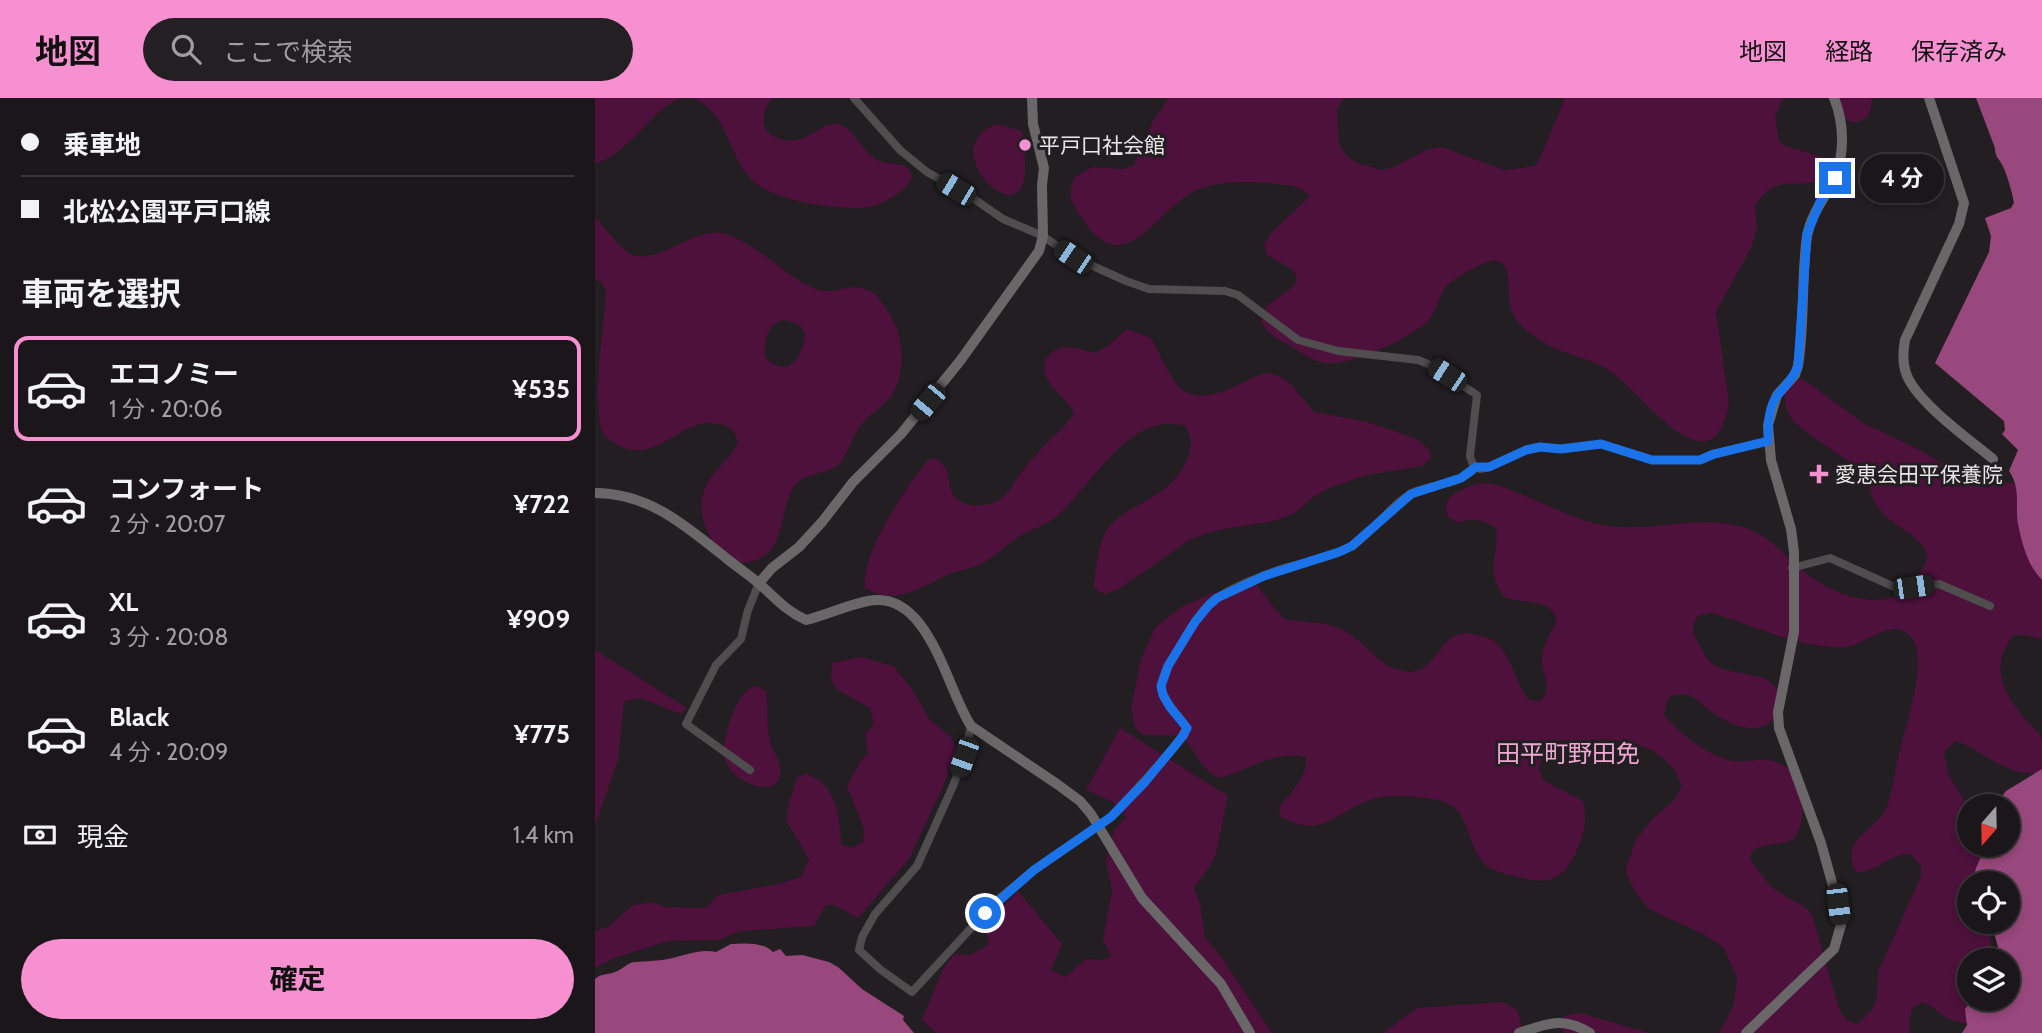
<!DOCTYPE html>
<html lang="ja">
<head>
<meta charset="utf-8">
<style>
	body { margin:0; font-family:Cabin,"Noto Sans JP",sans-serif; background:#231f22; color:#f1f3f6; height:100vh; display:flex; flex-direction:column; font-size:26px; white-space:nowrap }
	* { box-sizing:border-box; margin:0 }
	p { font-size:23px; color:#9f9fa2 }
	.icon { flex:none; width:38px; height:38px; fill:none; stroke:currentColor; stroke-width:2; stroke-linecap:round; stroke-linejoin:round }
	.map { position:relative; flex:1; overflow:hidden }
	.panel { display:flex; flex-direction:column; background:#1a1619; width:595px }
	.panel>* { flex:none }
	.banner { display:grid; align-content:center; height:154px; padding:0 21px; background:#1a1619 }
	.needle { width:46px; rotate:200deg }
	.tools { position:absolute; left:1362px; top:696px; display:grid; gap:14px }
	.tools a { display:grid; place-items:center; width:63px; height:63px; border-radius:50%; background:#1a1619; box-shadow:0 4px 10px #0003,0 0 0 2px #383538; font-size:35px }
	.end { position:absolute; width:32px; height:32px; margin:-16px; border:9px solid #1a73e8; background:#fff; box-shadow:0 0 0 4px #fff }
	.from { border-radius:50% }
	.bubble { position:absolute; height:49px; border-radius:24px; background:#1a1619; box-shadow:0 4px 10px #0003,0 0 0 2px #383538; font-size:23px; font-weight:700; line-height:49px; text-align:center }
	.car { position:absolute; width:21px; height:42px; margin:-21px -10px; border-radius:9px; box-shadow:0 0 5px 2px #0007; background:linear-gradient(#222 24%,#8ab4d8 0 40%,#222 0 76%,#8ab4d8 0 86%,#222 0) }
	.banner b { display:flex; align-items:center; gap:24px; height:66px; font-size:26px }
	.banner b+b { border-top:2px solid #383538 }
	.banner i { width:18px; height:18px; background:#f1f3f6 }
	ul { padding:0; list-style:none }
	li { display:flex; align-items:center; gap:21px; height:105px; margin:0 14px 10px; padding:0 7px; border:4px solid transparent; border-radius:14px }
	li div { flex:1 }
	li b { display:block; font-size:26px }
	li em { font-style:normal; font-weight:700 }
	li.selected { border-color:#f690d0 }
	li>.icon { width:63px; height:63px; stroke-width:1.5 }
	h2 { padding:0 21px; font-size:32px; line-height:84px }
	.pay { display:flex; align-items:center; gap:18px; height:77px; padding:0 21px; font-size:26px }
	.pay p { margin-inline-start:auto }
	.button { display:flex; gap:14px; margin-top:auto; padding:14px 21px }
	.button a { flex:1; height:80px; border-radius:42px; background:#f690d0; color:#111; font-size:28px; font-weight:700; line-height:80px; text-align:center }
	header { display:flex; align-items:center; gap:42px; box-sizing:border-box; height:98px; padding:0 35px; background:#f690d0; color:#111 }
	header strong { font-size:33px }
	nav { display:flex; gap:38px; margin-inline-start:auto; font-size:24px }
	.search { width:490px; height:63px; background:#231f22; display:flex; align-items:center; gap:18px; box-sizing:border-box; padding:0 24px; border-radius:38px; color:#9f9fa2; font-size:26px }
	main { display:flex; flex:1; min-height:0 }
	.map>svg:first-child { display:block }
	.green { fill:#4d113b; fill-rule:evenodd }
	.water { fill:#98487c }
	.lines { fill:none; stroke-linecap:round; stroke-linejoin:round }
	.street { stroke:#4f4d4e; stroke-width:8 }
	.secondary { stroke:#6a6769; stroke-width:10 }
	.route { stroke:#1a73e8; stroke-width:9 }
	.poi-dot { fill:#f690d0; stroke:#221e21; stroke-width:2.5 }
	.labels { text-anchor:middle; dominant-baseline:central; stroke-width:6; stroke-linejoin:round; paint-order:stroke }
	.poi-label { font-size:21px; fill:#eae7e8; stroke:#221e21; text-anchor:start }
	.quarter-label { font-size:24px; fill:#efa8d3; stroke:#221e21 }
</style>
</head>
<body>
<header>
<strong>地図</strong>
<div class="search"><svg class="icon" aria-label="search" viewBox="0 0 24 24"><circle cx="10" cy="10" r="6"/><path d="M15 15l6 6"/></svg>ここで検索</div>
<nav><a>地図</a><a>経路</a><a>保存済み</a></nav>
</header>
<main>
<section class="panel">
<div class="banner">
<b><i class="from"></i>乗車地</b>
<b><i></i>北松公園平戸口線</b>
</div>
<h2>車両を選択</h2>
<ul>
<li class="selected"><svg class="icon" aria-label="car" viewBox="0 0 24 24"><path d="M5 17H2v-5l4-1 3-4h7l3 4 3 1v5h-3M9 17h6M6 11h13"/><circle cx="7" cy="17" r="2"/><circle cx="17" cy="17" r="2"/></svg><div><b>エコノミー</b><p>1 分 · 20:06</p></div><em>¥535</em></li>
<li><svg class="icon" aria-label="car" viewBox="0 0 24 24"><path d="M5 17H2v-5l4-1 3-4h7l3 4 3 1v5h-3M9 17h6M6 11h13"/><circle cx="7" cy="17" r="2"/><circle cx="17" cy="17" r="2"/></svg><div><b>コンフォート</b><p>2 分 · 20:07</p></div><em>¥722</em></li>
<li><svg class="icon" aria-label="car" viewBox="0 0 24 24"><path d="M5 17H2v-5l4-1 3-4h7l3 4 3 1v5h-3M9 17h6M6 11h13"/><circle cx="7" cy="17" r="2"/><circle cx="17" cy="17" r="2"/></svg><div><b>XL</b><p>3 分 · 20:08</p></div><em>¥909</em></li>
<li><svg class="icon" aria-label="car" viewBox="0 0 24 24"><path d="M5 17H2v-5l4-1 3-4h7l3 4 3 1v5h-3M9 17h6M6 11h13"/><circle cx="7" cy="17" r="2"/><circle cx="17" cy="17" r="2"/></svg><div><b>Black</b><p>4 分 · 20:09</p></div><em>¥775</em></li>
</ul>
<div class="pay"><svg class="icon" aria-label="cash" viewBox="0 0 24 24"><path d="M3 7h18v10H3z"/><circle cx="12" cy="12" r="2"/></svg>現金<p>1.4 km</p></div>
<div class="button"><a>確定</a></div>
</section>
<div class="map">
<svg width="1447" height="935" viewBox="0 0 1447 935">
	<rect width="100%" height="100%" fill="#221e21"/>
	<g class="green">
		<path d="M0 0H86C55 12 38 53 0 66Z"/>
		<path d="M97 0H177C171 8 168 15 169 25 170 33 175 37 182 40 212 51 224 23 243 26 260 30 267 54 282 62 294 69 314 60 317 80 310 96 280 111 263 110 233 110 177 103 156 81 132 56 133 13 97 0Z"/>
		<path d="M574 0H749L742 13 744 46 752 58 762 65 786 72 799 69 831 52 847 49 909 72 940 68 946 58 970 0H1188L1180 19 1184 43 1191 48 1226 59 1232 67 1231 75C1213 94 1196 80 1177 90 1170 94 1165 101 1160 107L1162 130 1156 150 1121 214 1134 305C1117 401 1045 290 1012 271 977 252 954 257 923 224 907 206 920 177 906 164 903 163 899 162 895 163 887 164 855 183 850 190 843 200 842 213 833 223 817 239 754 269 731 265 716 263 707 255 694 247 684 242 664 231 667 218 671 200 698 197 702 180L698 172 672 157 669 146 677 134 714 99C706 86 694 88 681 86 655 83 620 82 596 95 559 116 528 185 486 119 476 103 472 99 479 80L497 69 527 71 538 68 558 23Z"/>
		<path d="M1238 0H1277C1276 18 1270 27 1252 23Z"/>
		<path d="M402 26 427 33C430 44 430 55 430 66 433 145 335 49 402 26Z"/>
		<path d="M0 119C9 129 27 153 38 157 66 166 102 126 131 136 163 147 187 175 218 190 234 197 244 190 260 189 267 189 274 193 280 195 300 223 308 233 306 268 305 279 301 293 293 302 285 311 273 317 266 327 258 338 254 354 245 365 235 376 213 374 202 385 187 402 189 439 174 454 138 487 102 436 107 401 111 374 134 366 143 344 140 334 136 328 126 326 121 326 114 324 110 325 80 330 58 364 25 348 18 345 9 338 6 331 0 301 4 261 8 230 9 218 10 205 11 193L7 185 0 180ZM189 222C211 226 214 236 205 254 197 273 183 273 170 259 169 244 172 225 189 222Z"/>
		<path d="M532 231 556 240C579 281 582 314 639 289 650 284 663 276 674 275L686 279 696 286 719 314 769 323 800 333 824 342 836 354 835 361 827 368 772 377 734 390 717 400 700 415 679 423 623 432 596 441 524 491 510 496 503 493 499 488C500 474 504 447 510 435 525 407 573 403 591 364 597 350 598 341 590 328 533 311 495 393 458 421 448 429 435 431 425 438 413 446 402 456 390 464 381 469 370 471 360 474 340 481 317 498 295 498 287 498 278 494 270 490 265 457 312 387 333 362L339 360C360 371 349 389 362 401 374 411 397 409 408 399 416 392 421 381 428 372 433 365 440 358 446 351 457 339 470 330 479 315 471 297 437 280 453 258 458 252 465 249 473 249 482 249 491 254 501 255L515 246Z"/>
		<path d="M1208 281 1268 325 1319 349 1361 373 1377 379 1434 388 1447 423V541L1431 537H1419C1394 568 1407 593 1430 621 1435 627 1445 634 1447 642 1447 652 1447 665 1447 675 1411 680 1390 653 1361 643L1349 654 1353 676 1374 710V747H1399L1396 786H1374V824H1395L1396 863H1374V901H1395L1385 927C1372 925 1357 925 1346 916 1339 911 1336 907 1327 904L1317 911 1314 925 1315 935H1124L1139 907 1142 880 1129 850 1110 837 1054 811 1040 794 1032 777V767L1041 742 1058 720 1079 702 1087 688C1072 647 1031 639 992 642 964 644 952 634 944 671L949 683 988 703C992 720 990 733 983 750 967 787 949 787 915 777 904 774 893 772 887 763 866 735 879 705 831 700 811 698 791 696 772 703 735 718 726 741 685 718L684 709C696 695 712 679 711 659 676 653 656 671 625 680 605 673 601 652 587 638L548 637 540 630 536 611 546 561 560 530 586 509 617 495 661 487 689 521C709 525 734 523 752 534 772 546 783 568 808 573 844 581 841 529 878 536 885 538 893 539 899 543 916 555 920 585 934 602L946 603C959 588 946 576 947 560 948 546 956 535 962 523 956 500 929 506 910 500 889 472 904 461 901 430 889 422 877 419 863 425L853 419C846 402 858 395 873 389 877 388 883 385 888 385 900 385 913 391 923 395 956 408 989 427 1024 429 1067 432 1114 415 1156 432 1173 439 1185 452 1198 464 1222 486 1249 502 1283 502 1306 502 1324 480 1333 460 1327 439 1309 434 1294 421 1288 416 1279 405 1277 398 1273 385 1277 385 1268 372 1255 364 1203 331 1197 321 1189 310 1188 297 1192 285ZM1117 515C1158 527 1208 552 1251 549 1268 547 1288 527 1306 532 1314 535 1320 543 1322 552 1327 581 1311 627 1304 656 1300 673 1298 692 1292 708 1285 730 1242 742 1261 774 1282 775 1295 755 1315 756L1326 768V778L1283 874 1282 899 1278 911 1262 926 1253 923 1245 914 1218 820 1213 811 1176 789 1155 761 1157 753C1169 744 1187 749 1200 740 1214 714 1212 672 1178 663 1163 659 1146 667 1130 661 1106 653 1086 636 1069 617L1073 600C1080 597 1086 595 1093 597 1102 600 1108 607 1115 613 1131 624 1155 638 1174 625 1181 620 1185 610 1185 602 1185 571 1136 579 1119 567 1112 562 1108 553 1104 546 1097 534 1095 529 1104 517Z"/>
		<polygon points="0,552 92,610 86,616 45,600 29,603 23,662 0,728"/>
		<path d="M266 559 298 568 317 591 335 622 355 638 362 650 347 691 314 761 263 820 239 807H231L219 828 147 833 123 842 73 843 19 860 0 870V833L13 829 38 807 57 804 70 809 111 810 123 797 183 786 206 779 214 761 191 722 194 705 202 679 212 676C245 690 242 716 247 747L257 750 268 744 269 731 252 688 266 662 273 656 270 635 279 627 275 610 243 592 236 583 237 565Z"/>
		<path d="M162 588 171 593C174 609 171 627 175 642 178 655 188 664 185 678 179 699 149 685 139 676 134 670 131 664 128 657 130 637 140 591 162 588Z"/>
		<polygon points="525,630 633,698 621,756 615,768 599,790 605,806 610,839 627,860 677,935 341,935 327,922 348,871 359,856 376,857 394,846 390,827 423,793 467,846 456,872 470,879 491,861 508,862 516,859 508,842 517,793 511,763 519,732 531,719 518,704 491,692"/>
		<polygon points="908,904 923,913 928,935 788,935 822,910"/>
		<path d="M986 915 1054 935H970L964 930C966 916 974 917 986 915Z"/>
	</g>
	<g class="water">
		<path d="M1381 0H1447V482C1433 468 1427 446 1423 426 1420 407 1426 390 1414 373L1423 352 1407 336 1410 332 1409 323 1340 265 1394 154 1396 138 1390 120 1416 110 1419 105C1418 97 1411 72 1406 65 1403 59 1400 59 1400 50Z"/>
		<polygon points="1447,671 1447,935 1367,935 1372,927 1370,911 1378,901 1412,901 1412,863 1400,863 1403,849 1396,824 1412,824 1412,786 1377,786 1381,770 1391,747 1412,747 1412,709 1398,709 1411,693"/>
		<path d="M136 846C150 845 168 844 178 854L185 851 191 858 207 857 234 864 243 869 267 891 309 918 308 922 319 935H0V881C7 875 12 877 20 874 27 872 33 864 40 864 50 863 63 863 73 861 88 858 105 850 121 854Z"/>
	</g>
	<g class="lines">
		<g class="street">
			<polyline points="259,0 305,52 332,74 372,96 408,121 448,138 478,159 531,183 554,191 630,193 643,197 703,242 743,253 823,262 838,268 882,297 875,358 878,367 881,369"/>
			<polyline points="1197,470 1235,460 1304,491 1344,486 1395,508"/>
			<path d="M376 628 369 659 358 688 322 768 280 816 267 839 264 852 286 872 317 894 403 801 439 772 516 719 578 651 592 630C585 618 573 609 568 595 563 581 576 563 583 551 592 536 601 519 613 507 629 491 679 472 701 467 719 462 740 458 757 448 779 434 794 408 817 395 838 385 865 388 881 369L885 371 894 369 931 352 945 349 966 351 1006 346 1057 362H1105L1119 356 1173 343"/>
			<polyline points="155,672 91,626 121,567 146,541 153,512 164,485"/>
		</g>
		<g class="secondary">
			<path d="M1334 0 1369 105 1364 126 1310 242C1308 253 1307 264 1311 275 1320 303 1375 342 1398 361"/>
			<path d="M0 395C54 395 91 428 131 460 141 468 151 475 161 483 179 498 189 512 211 522 232 517 252 507 273 503 334 491 351 590 376 628L462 686 485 703 496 716 547 800 626 886 655 935"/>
			<polyline points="164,485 177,470 204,449 227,424 258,384 306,336 365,263 444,153 448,138 447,87 449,70 438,26 437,0"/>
			<path d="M924 935C952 926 967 918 995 935"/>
			<path d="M1151 935 1239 851 1246 827 1243 806 1226 745 1184 630 1183 614 1199 534V454L1196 431 1176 362 1173 327 1182 297 1200 277 1203 268C1210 225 1206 180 1212 138 1216 115 1231 99 1240 79 1250 55 1249 24 1239 0"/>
		</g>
	</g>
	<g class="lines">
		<path class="route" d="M390 815 439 772 516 719 550 684 588 638 592 630 575 609 568 597 566 588 573 568 600 524 614 507 622 500 669 478 744 454 757 448 816 396 866 380 881 369H894L931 352 945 349 966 351 1006 346 1057 362H1105L1119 356 1173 343C1173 327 1173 308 1184 295 1192 286 1199 279 1203 268L1212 136 1225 104 1240 80"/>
	</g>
	<g class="poi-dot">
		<circle cx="430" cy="47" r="7"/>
		<path d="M1220.5 365.5h7v7h7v7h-7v7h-7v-7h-7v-7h7z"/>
	</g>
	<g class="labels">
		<g class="poi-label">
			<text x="444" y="47">平戸口社会館</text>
			<text x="1240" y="376">愛恵会田平保養院</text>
		</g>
		<g class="quarter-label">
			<text x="973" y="655">田平町野田免</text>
		</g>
	</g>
</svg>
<div class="tools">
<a><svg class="needle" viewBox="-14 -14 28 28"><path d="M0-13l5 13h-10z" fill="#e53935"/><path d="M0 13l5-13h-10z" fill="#9f9fa2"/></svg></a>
<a><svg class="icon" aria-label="locate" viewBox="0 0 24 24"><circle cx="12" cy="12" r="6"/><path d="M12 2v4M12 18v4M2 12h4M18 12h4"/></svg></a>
<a><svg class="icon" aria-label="layers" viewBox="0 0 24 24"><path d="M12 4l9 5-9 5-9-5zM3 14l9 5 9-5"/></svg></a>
</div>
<i class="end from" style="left:390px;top:815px"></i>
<i class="end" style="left:1240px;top:80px"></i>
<div class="bubble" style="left:1265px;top:56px;width:84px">4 分</div>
<i class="car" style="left:361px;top:91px;rotate:301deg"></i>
<i class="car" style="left:478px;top:159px;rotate:304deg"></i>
<i class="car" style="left:852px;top:277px;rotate:303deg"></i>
<i class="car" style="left:333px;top:304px;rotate:220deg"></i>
<i class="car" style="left:1318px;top:489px;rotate:82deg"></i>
<i class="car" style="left:369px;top:659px;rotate:200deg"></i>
<i class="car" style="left:1243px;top:806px;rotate:173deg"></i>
</div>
</main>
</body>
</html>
